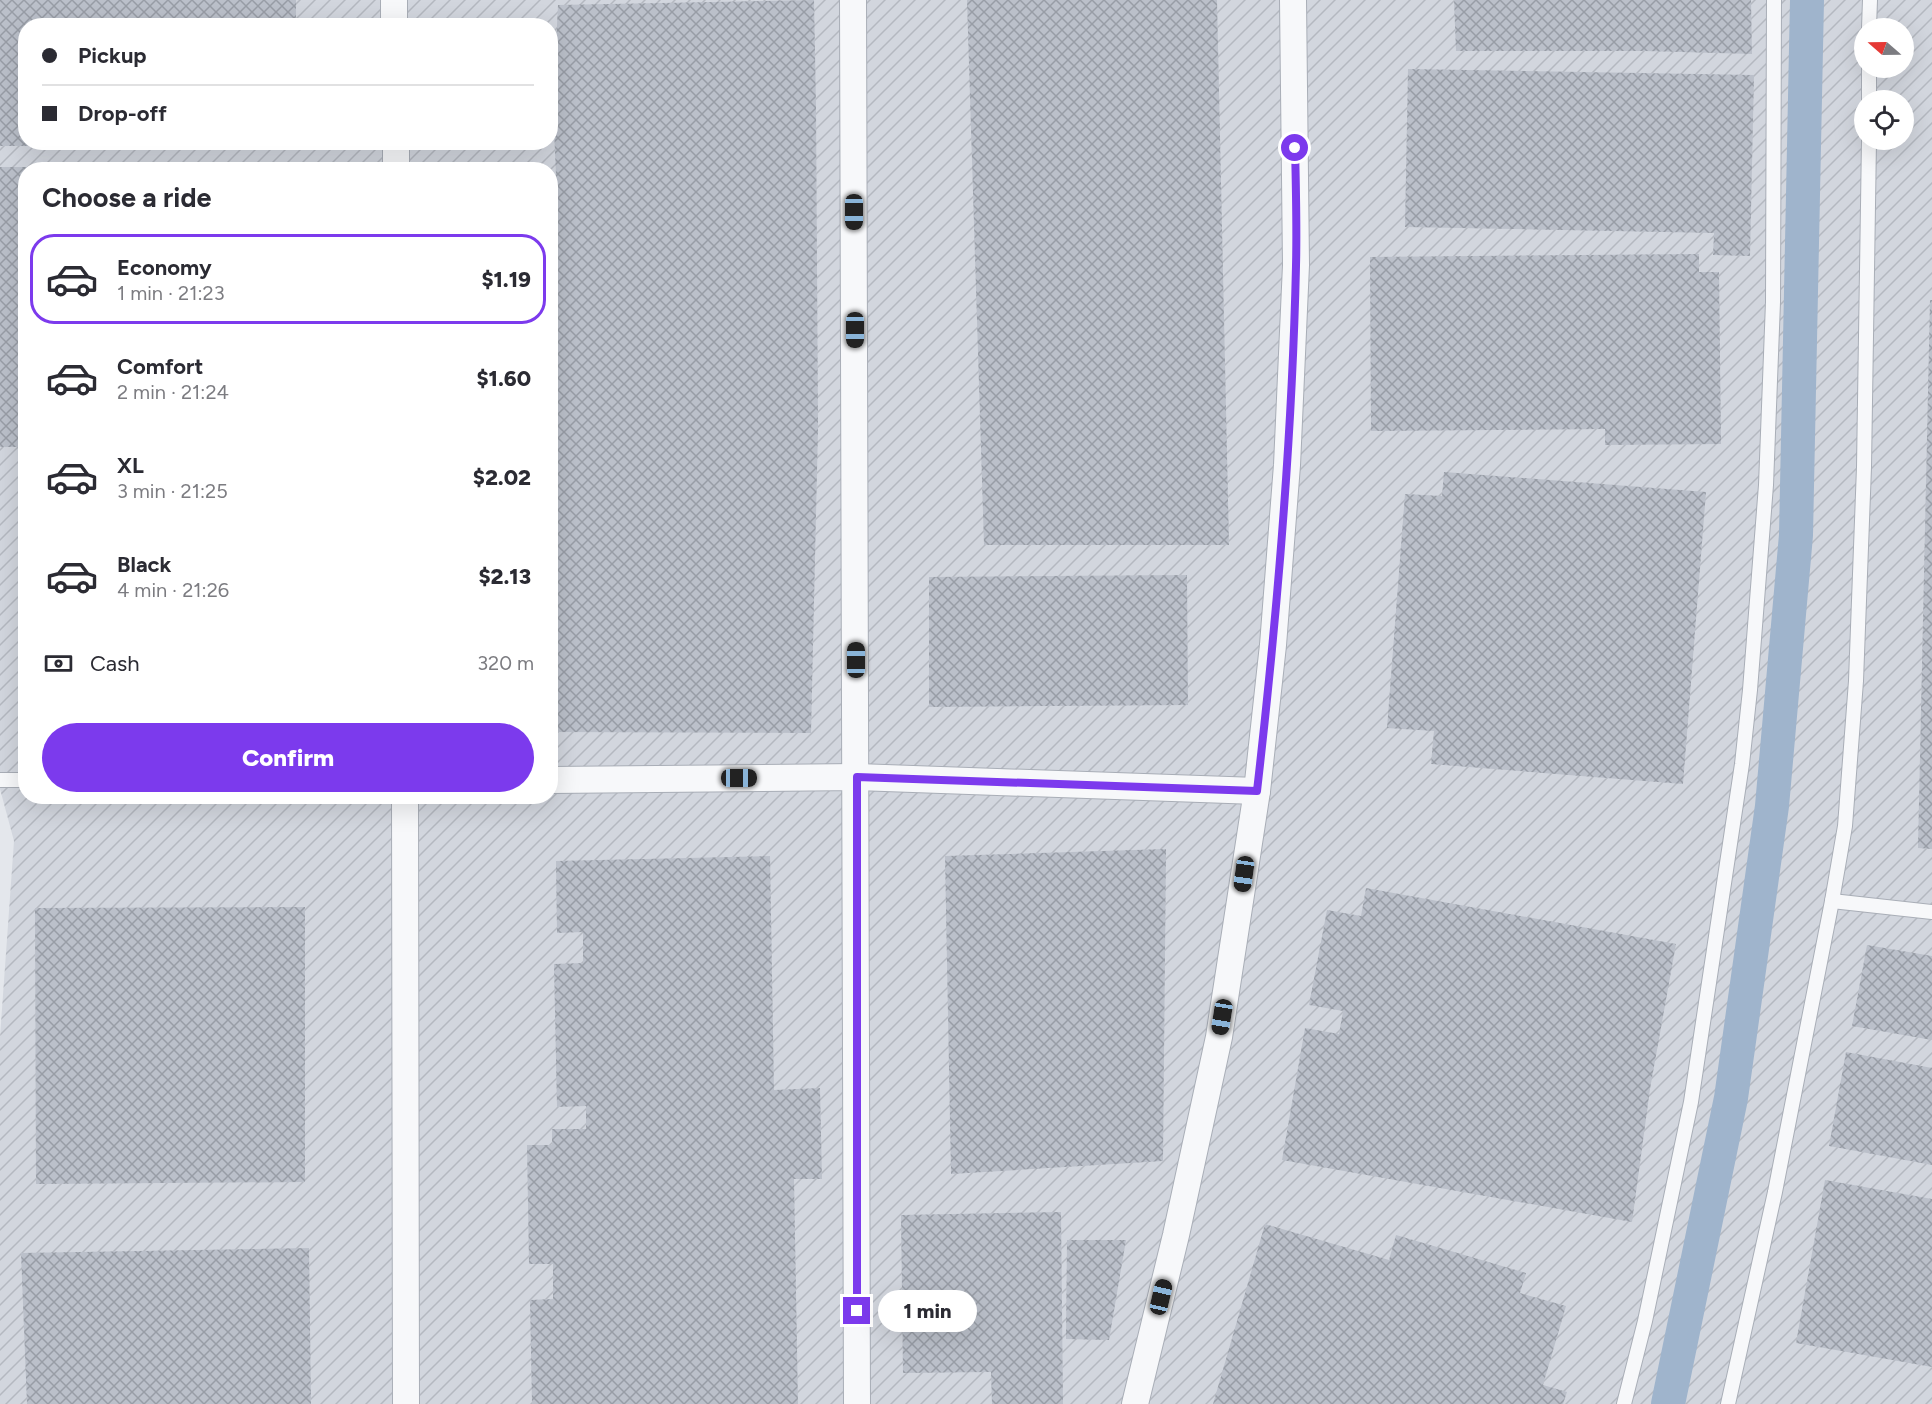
<!DOCTYPE html>
<html lang="en">
<head>
<meta charset="utf-8">
<style>
	body { margin:0; font-family:Figtree,sans-serif; background:#f2f2f3; color:#2b2b33; height:100vh; display:flex; flex-direction:column; font-size:22px; white-space:nowrap }
	* { box-sizing:border-box; margin:0 }
	p { font-size:20px; color:#7c7c81 }
	.icon { flex:none; width:33px; height:33px; fill:none; stroke:currentColor; stroke-width:2; stroke-linecap:round; stroke-linejoin:round }
	.map { position:relative; flex:1; overflow:hidden }
	.sheet { position:absolute; left:18px; top:162px; width:540px; height:642px; display:flex; flex-direction:column; background:#fff; border-radius:24px; box-shadow:0 6px 24px #0002 }
	.sheet>* { flex:none }
	.guide { position:absolute; left:18px; top:18px; width:540px; height:132px; border-radius:24px; box-shadow:0 6px 24px #0002; display:grid; align-content:center; height:132px; padding:0 24px; background:#fff }
	.needle { width:39px; rotate:290deg }
	.tools { position:absolute; left:1854px; top:18px; display:grid; gap:12px }
	.tools a { display:grid; place-items:center; width:60px; height:60px; border-radius:50%; background:#fff; box-shadow:0 6px 24px #0002; font-size:30px }
	.end { position:absolute; width:27px; height:27px; margin:-14px; border:8px solid #7c3aed; background:#fff; box-shadow:0 0 0 3px #fff }
	.from { border-radius:50% }
	.bubble { position:absolute; height:42px; border-radius:21px; background:#fff; box-shadow:0 6px 24px #0002; font-size:20px; font-weight:800; line-height:42px; text-align:center }
	.car { position:absolute; width:18px; height:36px; margin:-18px -9px; border-radius:8px; box-shadow:0 0 4px 2px #0007; background:linear-gradient(#222 24%,#8ab4d8 0 40%,#222 0 76%,#8ab4d8 0 86%,#222 0) }
	.guide b { display:flex; align-items:center; gap:21px; height:57px; font-size:22px }
	.guide b+b { border-top:2px solid #e1e1e2 }
	.guide i { width:15px; height:15px; background:#2b2b33 }
	ul { padding:0; list-style:none }
	li { display:flex; align-items:center; gap:18px; height:90px; margin:0 12px 9px; padding:0 12px; border:3px solid transparent; border-radius:24px }
	li div { flex:1 }
	li b { display:block; font-size:22px }
	li em { font-style:normal; font-weight:800 }
	li.active { border-color:#7c3aed }
	li>.icon { width:54px; height:54px; stroke-width:1.5 }
	h2 { padding:0 24px; font-size:27px; line-height:72px }
	.pay { display:flex; align-items:center; gap:15px; height:66px; padding:0 24px; font-size:22px }
	.pay p { margin-inline-start:auto }
	.cta { display:flex; gap:12px; margin-top:auto; padding:12px 24px }
	.cta a { flex:1; height:69px; border-radius:36px; background:#7c3aed; color:#fff; font-size:24px; font-weight:800; line-height:69px; text-align:center }
	.map>svg:first-child { display:block }
	.industrial { fill:url(#industrial-furrows); fill-rule:evenodd }
	.lines { fill:none; stroke-linecap:round; stroke-linejoin:round }
	.canal { stroke:#9fb4cc; stroke-width:34 }
	.building { fill:url(#building-cross-hatch) }
	.service-casing { stroke:#a9aeb7; stroke-width:16 }
	.minor-casing { stroke:#a9aeb7; stroke-width:28 }
	.service { stroke:#f7f8fa; stroke-width:14 }
	.minor { stroke:#f7f8fa; stroke-width:26 }
	.route { stroke:#7c3aed; stroke-width:8 }
</style>
</head>
<body>
<div class="map">
<svg width="1932" height="1404" viewBox="0 0 1932 1404">
	<defs>
		<pattern id="industrial-furrows" width="10" height="10" patternUnits="userSpaceOnUse" patternTransform="scale(1.5)"><rect width="10" height="10" fill="#d2d6de"/><path d="M-1 1l2-2M0 10L10 0M9 11l2-2" fill="none" stroke="#b4b8c0"/></pattern>
		<pattern id="building-cross-hatch" width="8" height="8" patternUnits="userSpaceOnUse" patternTransform="scale(1.5)"><rect width="8" height="8" fill="#bbc0ca"/><path d="M0 0l8 8M0 8l8-8" fill="none" stroke="#989da6"/></pattern>
	</defs>
	<rect width="100%" height="100%" fill="#e4e7ec"/>
	<path class="industrial" d="M0 0H1932V1404H0V1037L14 841 0 789ZM26 26H550V142H26ZM1864 28H1904V68H1864ZM1864 100H1904V140H1864ZM26 170H550V796H26Z"/>
	<g class="lines">
		<polyline class="canal" points="1668,1404 1731,1098 1772,806 1796,535 1807,0"/>
	</g>
	<g class="building">
		<polygon points="0,0 296,0 296,26 26,26 26,142 297,142 297,145 0,146"/>
		<polygon points="814,0 816,105 818,428 811,733 550,732 550,533 556,426 555,303 557,198 553,106 558,5"/>
		<polygon points="967,0 1217,0 1229,545 984,545"/>
		<polygon points="1454,0 1751,0 1752,54 1645,51 1456,51"/>
		<polygon points="1408,69 1754,75 1750,256 1713,255 1714,233 1405,227"/>
		<polygon points="0,167 290,167 290,170 26,170 26,447 0,447"/>
		<polygon points="1699,254 1699,272 1719,272 1721,444 1605,445 1605,429 1371,431 1370,257"/>
		<polygon points="1930,300 1932,300 1932,849 1918,848"/>
		<polygon points="1444,472 1706,492 1683,784 1431,764 1434,731 1387,728 1405,494 1442,496"/>
		<polygon points="1187,575 1188,705 929,707 929,577"/>
		<polygon points="1166,849 1163,1161 951,1174 945,856"/>
		<polygon points="770,856 774,1090 820,1088 822,1179 794,1179 798,1404 532,1404 530,1300 553,1299 553,1264 529,1264 527,1145 552,1145 552,1129 586,1129 586,1106 557,1107 554,964 583,963 583,932 557,933 556,861"/>
		<polygon points="1366,888 1676,944 1650,1089 1632,1222 1282,1160 1305,1028 1339,1034 1343,1011 1309,1005 1327,910 1361,916"/>
		<polygon points="305,907 305,1182 36,1184 35,908"/>
		<polygon points="1867,945 1932,956 1932,1040 1852,1026"/>
		<polygon points="1846,1052 1932,1068 1932,1165 1829,1146"/>
		<polygon points="1825,1180 1932,1199 1932,1367 1796,1343"/>
		<polygon points="1061,1212 1063,1404 992,1404 991,1372 903,1373 901,1215"/>
		<polygon points="1265,1224 1389,1260 1396,1235 1526,1273 1520,1293 1566,1306 1543,1385 1567,1392 1563,1404 1213,1404"/>
		<polygon points="1067,1240 1126,1240 1109,1340 1066,1339"/>
		<polygon points="309,1248 311,1404 27,1404 21,1253"/>
	</g>
	<g class="lines">
		<g class="service-casing">
			<g id="service">
				<polyline points="1869,28 1870,0"/>
				<polyline points="1869,100 1869,68"/>
				<polyline points="0,780 26,780"/>
				<polyline points="1832,901 1932,912"/>
				<polyline points="1624,1404 1645,1321 1691,1102 1742,764 1750,690 1766,485 1773,302 1774,0"/>
				<polyline points="1728,1404 1775,1192 1832,901 1845,826 1856,681 1864,467 1869,140"/>
			</g>
		</g>
		<g class="minor-casing">
			<g id="minor">
				<polyline points="394,0 394,26"/>
				<polyline points="853,0 857,1404"/>
				<polyline points="396,142 396,170"/>
				<polyline points="550,780 857,777 1257,791"/>
				<polyline points="405,796 406,1404"/>
				<polyline points="1135,1404 1176,1235 1219,1037 1257,791 1273,645 1287,465 1296,265 1293,0"/>
			</g>
		</g>
		<use href="#service" class="service"/>
		<use href="#minor" class="minor"/>
	</g>
	<g class="lines">
		<path class="route" d="M857 1311V777L1257 791C1277 617 1292 442 1296 266 1297 227 1296 187 1295 148"/>
	</g>
</svg>
<div class="tools">
<a><svg class="needle" viewBox="-14 -14 28 28"><path d="M0-13l5 13h-10z" fill="#e53935"/><path d="M0 13l5-13h-10z" fill="#7c7c81"/></svg></a>
<a><svg class="icon" aria-label="locate" viewBox="0 0 24 24"><circle cx="12" cy="12" r="6"/><path d="M12 2v4M12 18v4M2 12h4M18 12h4"/></svg></a>
</div>
<i class="end from" style="left:1295px;top:148px"></i>
<i class="end" style="left:857px;top:1311px"></i>
<div class="bubble" style="left:878px;top:1290px;width:99px">1 min</div>
<i class="car" style="left:854px;top:212px;rotate:180deg"></i>
<i class="car" style="left:855px;top:330px;rotate:180deg"></i>
<i class="car" style="left:856px;top:660px;rotate:0deg"></i>
<i class="car" style="left:739px;top:778px;rotate:90deg"></i>
<i class="car" style="left:1244px;top:874px;rotate:188deg"></i>
<i class="car" style="left:1222px;top:1017px;rotate:189deg"></i>
<i class="car" style="left:1161px;top:1297px;rotate:13deg"></i>
<div class="guide">
<b><i class="from"></i>Pickup</b>
<b><i></i>Drop-off</b>
</div>
<section class="sheet">
<h2>Choose a ride</h2>
<ul>
<li class="active"><svg class="icon" aria-label="car" viewBox="0 0 24 24"><path d="M5 17H2v-5l4-1 3-4h7l3 4 3 1v5h-3M9 17h6M6 11h13"/><circle cx="7" cy="17" r="2"/><circle cx="17" cy="17" r="2"/></svg><div><b>Economy</b><p>1 min · 21:23</p></div><em>$1.19</em></li>
<li><svg class="icon" aria-label="car" viewBox="0 0 24 24"><path d="M5 17H2v-5l4-1 3-4h7l3 4 3 1v5h-3M9 17h6M6 11h13"/><circle cx="7" cy="17" r="2"/><circle cx="17" cy="17" r="2"/></svg><div><b>Comfort</b><p>2 min · 21:24</p></div><em>$1.60</em></li>
<li><svg class="icon" aria-label="car" viewBox="0 0 24 24"><path d="M5 17H2v-5l4-1 3-4h7l3 4 3 1v5h-3M9 17h6M6 11h13"/><circle cx="7" cy="17" r="2"/><circle cx="17" cy="17" r="2"/></svg><div><b>XL</b><p>3 min · 21:25</p></div><em>$2.02</em></li>
<li><svg class="icon" aria-label="car" viewBox="0 0 24 24"><path d="M5 17H2v-5l4-1 3-4h7l3 4 3 1v5h-3M9 17h6M6 11h13"/><circle cx="7" cy="17" r="2"/><circle cx="17" cy="17" r="2"/></svg><div><b>Black</b><p>4 min · 21:26</p></div><em>$2.13</em></li>
</ul>
<div class="pay"><svg class="icon" aria-label="cash" viewBox="0 0 24 24"><path d="M3 7h18v10H3z"/><circle cx="12" cy="12" r="2"/></svg>Cash<p>320 m</p></div>
<div class="cta"><a>Confirm</a></div>
</section>
</div>
</body>
</html>
